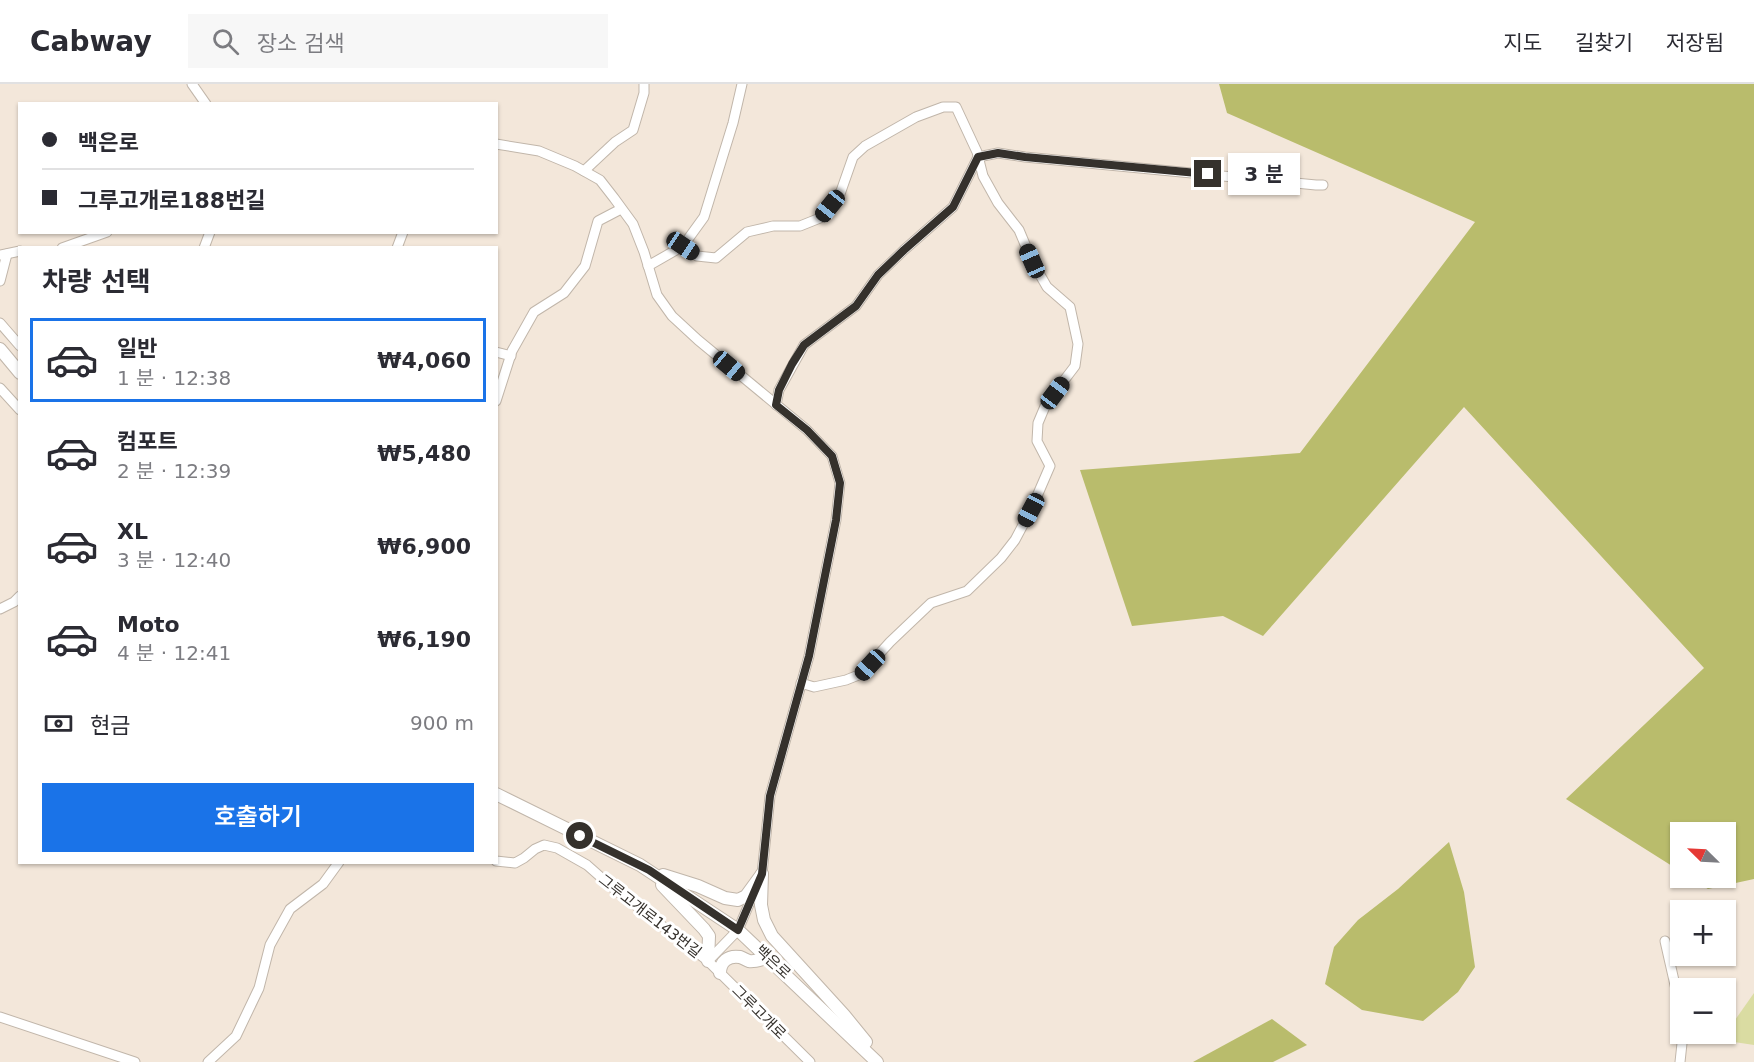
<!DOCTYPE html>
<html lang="ko">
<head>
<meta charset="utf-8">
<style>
	body { margin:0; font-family:"DejaVu Sans","Noto Sans KR",sans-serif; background:#f7f7f7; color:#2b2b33; height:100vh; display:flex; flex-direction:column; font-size:22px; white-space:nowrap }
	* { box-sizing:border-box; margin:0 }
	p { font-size:20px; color:#7c7c81 }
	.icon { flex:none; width:33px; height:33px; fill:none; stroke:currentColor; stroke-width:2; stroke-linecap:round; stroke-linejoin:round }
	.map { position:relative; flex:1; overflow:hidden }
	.side { position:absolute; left:18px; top:162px; width:480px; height:618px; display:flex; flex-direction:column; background:#fff; border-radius:0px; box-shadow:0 2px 4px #0004 }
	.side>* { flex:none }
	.top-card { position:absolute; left:18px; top:18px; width:480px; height:132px; border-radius:0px; box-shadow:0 2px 4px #0004; display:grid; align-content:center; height:132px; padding:0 24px; background:#fff }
	.needle { width:39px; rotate:294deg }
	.tools { position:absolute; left:1670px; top:738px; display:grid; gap:12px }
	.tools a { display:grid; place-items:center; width:66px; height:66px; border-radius:0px; background:#fff; box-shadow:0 2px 4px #0004; font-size:30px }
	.end { position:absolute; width:27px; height:27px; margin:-14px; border:8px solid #35312c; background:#fff; box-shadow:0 0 0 3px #fff }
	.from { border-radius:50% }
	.bubble { position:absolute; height:42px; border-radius:0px; background:#fff; box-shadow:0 2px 4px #0004; font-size:20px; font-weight:600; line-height:42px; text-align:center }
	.car { position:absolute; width:18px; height:36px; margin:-18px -9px; border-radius:8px; box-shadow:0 0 4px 2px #0007; background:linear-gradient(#222 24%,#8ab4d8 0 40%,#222 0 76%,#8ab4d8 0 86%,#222 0) }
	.top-card b { display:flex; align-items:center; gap:21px; height:57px; font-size:22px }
	.top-card b+b { border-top:2px solid #e1e1e2 }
	.top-card i { width:15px; height:15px; background:#2b2b33 }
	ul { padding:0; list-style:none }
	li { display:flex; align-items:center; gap:18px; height:84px; margin:0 12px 9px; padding:0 12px; border:3px solid transparent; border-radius:0px }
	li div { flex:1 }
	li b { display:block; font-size:22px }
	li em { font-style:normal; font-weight:600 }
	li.current { border-color:#1a73e8 }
	li>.icon { width:54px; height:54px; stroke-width:1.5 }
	h2 { padding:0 24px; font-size:27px; line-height:72px }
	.pay { display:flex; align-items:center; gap:15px; height:66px; padding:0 24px; font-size:22px }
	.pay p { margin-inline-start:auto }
	.button { display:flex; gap:12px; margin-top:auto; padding:12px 24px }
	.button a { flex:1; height:69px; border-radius:0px; background:#1a73e8; color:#fff; font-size:24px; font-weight:600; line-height:69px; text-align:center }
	header { display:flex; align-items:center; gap:36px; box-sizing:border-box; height:84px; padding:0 30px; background:#fff; border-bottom:2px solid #e1e1e2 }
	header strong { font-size:28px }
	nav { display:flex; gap:33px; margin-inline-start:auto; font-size:21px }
	.search { width:420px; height:54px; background:#f7f7f7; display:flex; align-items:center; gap:15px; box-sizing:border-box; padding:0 21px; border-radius:0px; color:#7c7c81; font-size:22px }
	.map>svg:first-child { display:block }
	.green { fill:#dadca2 }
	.forest { fill:#b9bc6c }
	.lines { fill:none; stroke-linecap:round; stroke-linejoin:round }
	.minor-casing { stroke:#c1b6aa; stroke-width:11 }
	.major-casing { stroke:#c1b6aa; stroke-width:14 }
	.minor { stroke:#fff; stroke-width:9 }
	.major { stroke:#fff; stroke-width:12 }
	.route { stroke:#35312c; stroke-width:8 }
	.labels { text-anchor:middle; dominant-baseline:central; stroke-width:6; stroke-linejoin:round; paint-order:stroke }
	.street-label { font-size:15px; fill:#35312c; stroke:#fff }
</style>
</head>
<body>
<header>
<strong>Cabway</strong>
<div class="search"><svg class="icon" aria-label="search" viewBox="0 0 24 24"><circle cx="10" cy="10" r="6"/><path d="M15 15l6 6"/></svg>장소 검색</div>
<nav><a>지도</a><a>길찾기</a><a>저장됨</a></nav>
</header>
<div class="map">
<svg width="1754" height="978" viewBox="0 0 1754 978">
	<rect width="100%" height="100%" fill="#f3e7da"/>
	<polygon class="green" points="1754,909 1754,961 1721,956"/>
	<g class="forest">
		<polygon points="1219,0 1754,0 1754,795 1708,805 1690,794 1725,794 1725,748 1680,748 1680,787 1566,715 1704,584 1464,323 1263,552 1223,532 1132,542 1080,386 1300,369 1475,138 1227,29"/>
		<polygon points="1449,758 1464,808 1475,883 1458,908 1423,937 1362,926 1325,900 1334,863 1358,836 1398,805"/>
		<polygon points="1272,935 1307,961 1273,978 1193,978"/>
	</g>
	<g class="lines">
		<g class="minor-casing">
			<g id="minor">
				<polyline points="192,0 206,20"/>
				<polyline points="496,60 539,67 575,82 600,96 614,114 633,140 644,168 657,211 672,232 698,256 807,346 832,372 840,399 836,436 809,572 770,712 762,790 738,846 708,877"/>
				<polyline points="584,87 615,58 633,46 644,9 644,0"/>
				<polyline points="683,162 697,172 716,174 747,148 773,142 800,142 820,134 840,110 853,73 865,62 916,33 943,23 956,23 977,68 983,92 998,119 1019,146 1032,177 1047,203 1070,223 1078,260 1075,282 1046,320 1038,339 1037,357 1050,382 1031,426 1015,456 1001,474 967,507 931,519 890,558 861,590 846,596 814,603 801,599"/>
				<polyline points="62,164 107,148"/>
				<polyline points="204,164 210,148"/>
				<polyline points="397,164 403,148"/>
				<polyline points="1,171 20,167"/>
				<polyline points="648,182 683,162 704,133 733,39 742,0"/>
				<polyline points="0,197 7,170"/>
				<polyline points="0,239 20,262"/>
				<polyline points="496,268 511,272"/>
				<polyline points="0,304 20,326"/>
				<polyline points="496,317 512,267 534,228 564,209 585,182 598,137 621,125"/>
				<polyline points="776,321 779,306 804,261 856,222 878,191 904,166 953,123 978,73 998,69 1025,73 1316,101 1323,101"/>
				<polyline points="0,525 14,518 20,512"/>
				<polyline points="496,777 515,779 524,774 535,765 544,761 557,764 587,781 613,804 708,877 810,978"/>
				<polyline points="1665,857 1680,923"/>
				<polyline points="0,933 135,978"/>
				<polyline points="208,978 236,952 259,904 270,861 290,825 323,800 339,778"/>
				<polyline points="1680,978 1683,950"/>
			</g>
		</g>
		<g class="major-casing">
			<g id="major">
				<polyline points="0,265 20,289"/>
				<polyline points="496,710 640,781 738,846 877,978"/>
				<polyline points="762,790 761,821 764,836 772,852 844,931 866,958"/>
				<polyline points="663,791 698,802 725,814 738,816 746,812 762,790"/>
				<polyline points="662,801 704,845 709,852 708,877"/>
				<path d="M720 889C720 878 728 871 740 873 743 874 746 876 749 877 755 878 763 875 769 873"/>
			</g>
		</g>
		<use href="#minor" class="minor"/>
		<use href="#major" class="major"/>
	</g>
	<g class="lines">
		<polyline class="route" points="580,752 649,786 738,846 762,790 770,712 809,572 836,436 840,399 832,372 807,346 776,321 779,306 792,280 804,261 856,222 878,191 904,166 953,123 978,73 998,69 1025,73 1208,90"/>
	</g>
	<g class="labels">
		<g class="street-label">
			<text transform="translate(650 832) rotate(38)">그루고개로143번길</text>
			<text transform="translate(773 878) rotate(43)">백은로</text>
			<text transform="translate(759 928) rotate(45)">그루고개로</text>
		</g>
	</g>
</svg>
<div class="tools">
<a><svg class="needle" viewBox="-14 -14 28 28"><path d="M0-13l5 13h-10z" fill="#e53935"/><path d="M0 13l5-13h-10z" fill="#7c7c81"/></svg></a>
<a>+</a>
<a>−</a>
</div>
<i class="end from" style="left:580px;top:752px"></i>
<i class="end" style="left:1208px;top:90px"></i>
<div class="bubble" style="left:1228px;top:69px;width:72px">3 분</div>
<i class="car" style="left:830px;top:122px;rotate:219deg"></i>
<i class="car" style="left:683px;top:162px;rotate:124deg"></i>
<i class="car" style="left:1032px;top:177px;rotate:336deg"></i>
<i class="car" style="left:729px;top:282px;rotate:130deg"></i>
<i class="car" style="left:1055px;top:309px;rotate:37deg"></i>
<i class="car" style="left:1031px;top:426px;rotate:208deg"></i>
<i class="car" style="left:870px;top:581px;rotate:223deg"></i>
<div class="top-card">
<b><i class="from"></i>백은로</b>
<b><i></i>그루고개로188번길</b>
</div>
<section class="side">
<h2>차량 선택</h2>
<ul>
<li class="current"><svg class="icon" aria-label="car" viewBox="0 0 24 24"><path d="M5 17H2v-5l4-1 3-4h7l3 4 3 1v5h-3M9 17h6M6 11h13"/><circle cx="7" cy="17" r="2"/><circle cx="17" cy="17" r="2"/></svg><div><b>일반</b><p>1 분 · 12:38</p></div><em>₩4,060</em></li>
<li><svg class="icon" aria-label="car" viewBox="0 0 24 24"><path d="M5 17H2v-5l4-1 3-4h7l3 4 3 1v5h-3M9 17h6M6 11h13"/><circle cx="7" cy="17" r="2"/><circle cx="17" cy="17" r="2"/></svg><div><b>컴포트</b><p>2 분 · 12:39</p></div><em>₩5,480</em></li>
<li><svg class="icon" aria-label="car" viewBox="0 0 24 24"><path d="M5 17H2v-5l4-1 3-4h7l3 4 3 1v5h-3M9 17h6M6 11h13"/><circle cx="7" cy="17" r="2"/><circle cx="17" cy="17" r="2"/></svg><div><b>XL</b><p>3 분 · 12:40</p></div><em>₩6,900</em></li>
<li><svg class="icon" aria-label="car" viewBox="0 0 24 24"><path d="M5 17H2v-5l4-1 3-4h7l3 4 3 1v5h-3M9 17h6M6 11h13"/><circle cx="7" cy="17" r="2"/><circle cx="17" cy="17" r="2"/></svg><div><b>Moto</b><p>4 분 · 12:41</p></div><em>₩6,190</em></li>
</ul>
<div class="pay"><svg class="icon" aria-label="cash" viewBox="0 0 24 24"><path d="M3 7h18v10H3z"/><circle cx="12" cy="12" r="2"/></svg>현금<p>900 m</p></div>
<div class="button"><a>호출하기</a></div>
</section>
</div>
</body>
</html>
